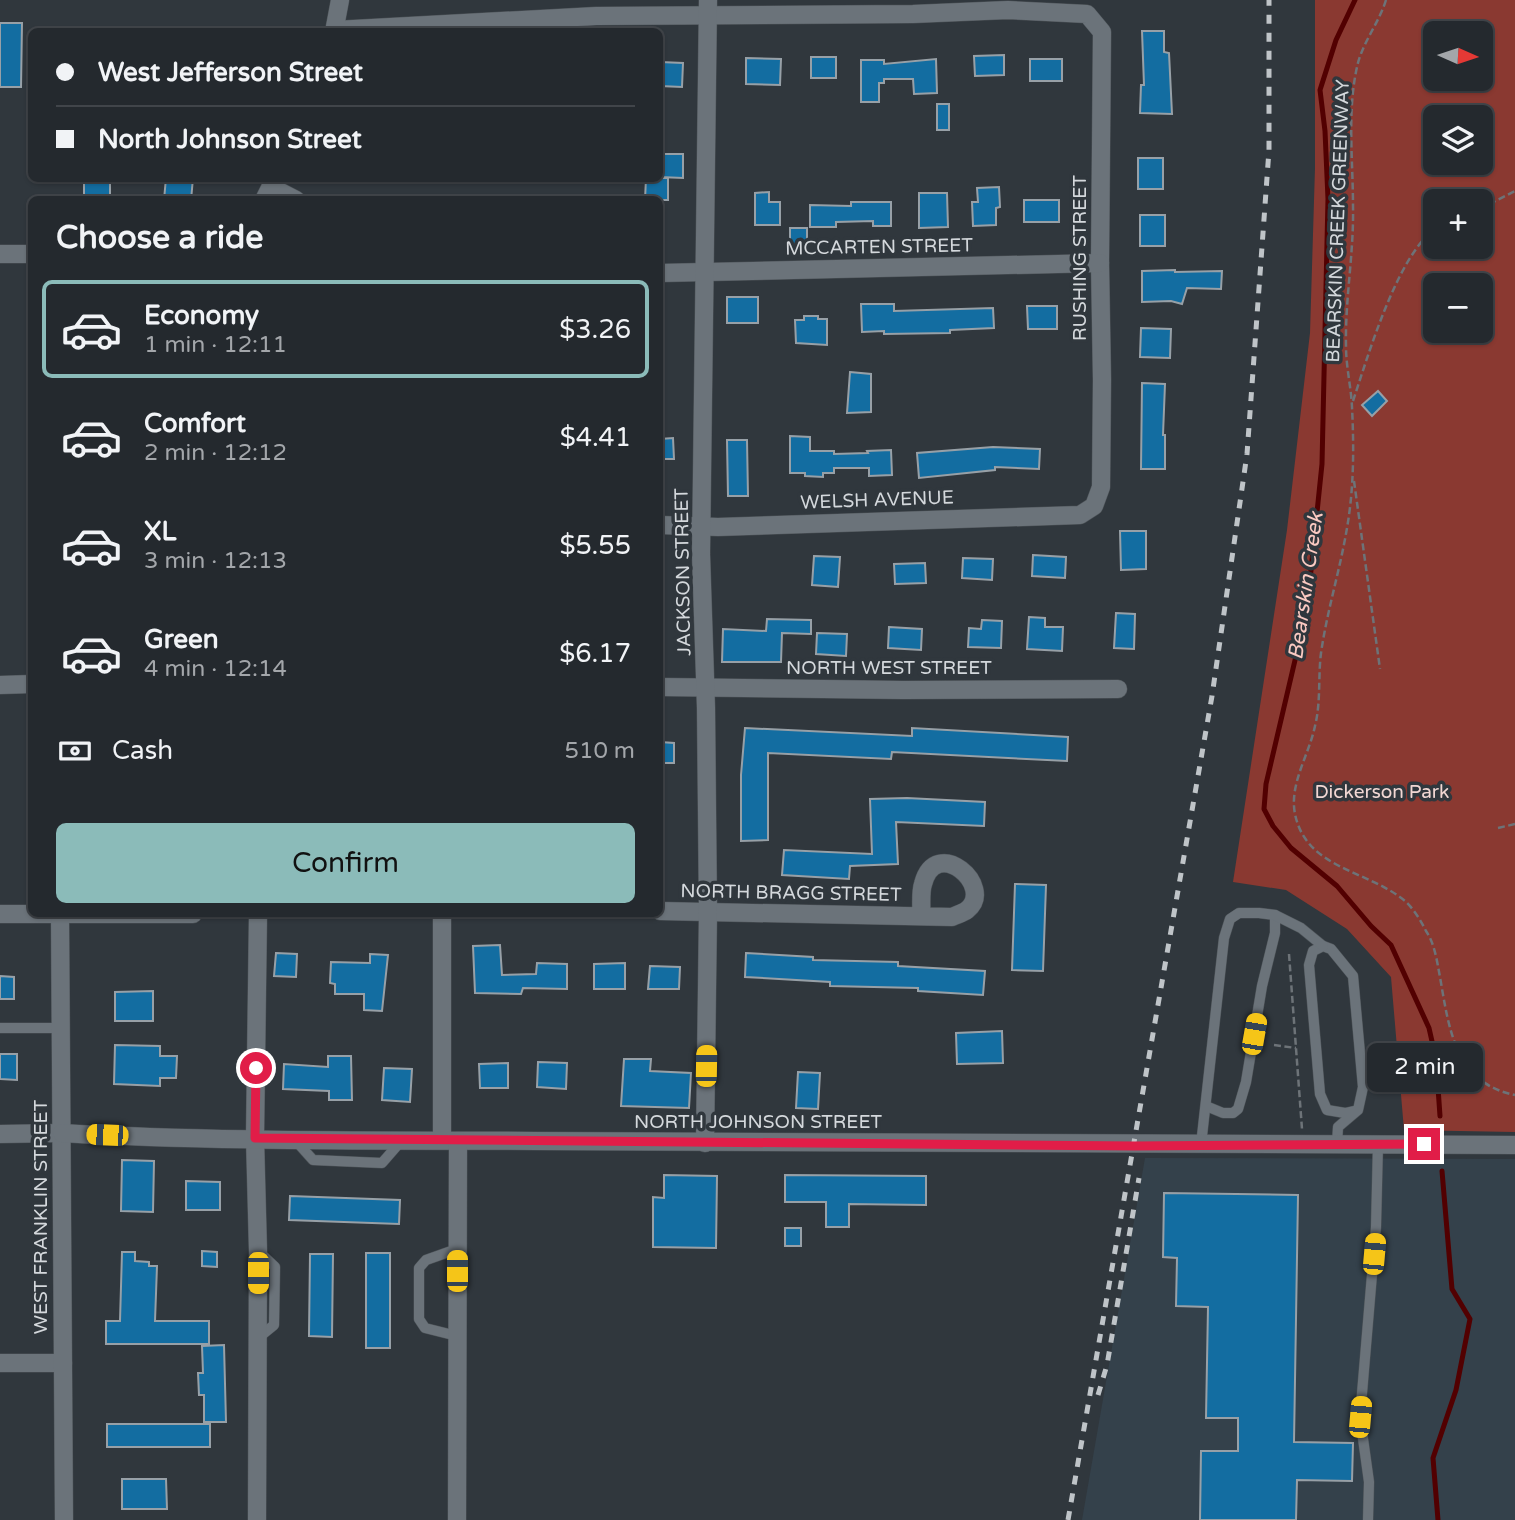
<!DOCTYPE html>
<html lang="en">
<head>
<meta charset="utf-8">
<style>
	body { margin:0; font-family:"Varela Round",sans-serif; background:#30353a; color:#f1f3f6; height:100vh; display:flex; flex-direction:column; font-size:26px; white-space:nowrap }
	* { box-sizing:border-box; margin:0 }
	p { font-size:23px; color:#a3a6aa }
	.icon { flex:none; width:38px; height:38px; fill:none; stroke:currentColor; stroke-width:2; stroke-linecap:round; stroke-linejoin:round }
	.map { position:relative; flex:1; overflow:hidden }
	.panel { position:absolute; left:28px; top:196px; width:635px; height:721px; display:flex; flex-direction:column; background:#24292e; border-radius:10px; box-shadow:0 2px 5px #0004,0 0 0 2px #41454a }
	.panel>* { flex:none }
	.banner { position:absolute; left:28px; top:28px; width:635px; height:154px; border-radius:10px; box-shadow:0 2px 5px #0004,0 0 0 2px #41454a; display:grid; align-content:center; height:154px; padding:0 28px; background:#24292e }
	.needle { width:46px; rotate:93deg }
	.tools { position:absolute; left:1423px; top:21px; display:grid; gap:14px }
	.tools a { display:grid; place-items:center; width:70px; height:70px; border-radius:10px; background:#24292e; box-shadow:0 2px 5px #0004,0 0 0 2px #41454a; font-size:35px }
	.end { position:absolute; width:32px; height:32px; margin:-16px; border:9px solid #e11d48; background:#fff; box-shadow:0 0 0 4px #fff }
	.from { border-radius:50% }
	.bubble { position:absolute; height:49px; border-radius:10px; background:#24292e; box-shadow:0 2px 5px #0004,0 0 0 2px #41454a; font-size:23px; font-weight:600; line-height:49px; text-align:center }
	.car { position:absolute; width:21px; height:42px; margin:-21px -10px; border-radius:9px; box-shadow:0 0 5px 2px #0007; background:linear-gradient(#f5c518 24%,#345 0 40%,#f5c518 0 76%,#345 0 86%,#f5c518 0) }
	.banner b { display:flex; align-items:center; gap:24px; height:66px; font-size:26px }
	.banner b+b { border-top:2px solid #41454a }
	.banner i { width:18px; height:18px; background:#f1f3f6 }
	ul { padding:0; list-style:none }
	li { display:flex; align-items:center; gap:21px; height:98px; margin:0 14px 10px; padding:0 14px; border:4px solid transparent; border-radius:10px }
	li div { flex:1 }
	li b { display:block; font-size:26px }
	li em { font-style:normal; font-weight:600 }
	li.current { border-color:#8bbbb9 }
	li>.icon { width:63px; height:63px; stroke-width:1.5 }
	h2 { padding:0 28px; font-size:32px; line-height:84px }
	.pay { display:flex; align-items:center; gap:18px; height:77px; padding:0 28px; font-size:26px }
	.pay p { margin-inline-start:auto }
	.button { display:flex; gap:14px; margin-top:auto; padding:14px 28px }
	.button a { flex:1; height:80px; border-radius:10px; background:#8bbbb9; color:#111; font-size:28px; font-weight:600; line-height:80px; text-align:center }
	.map>svg:first-child { display:block }
	.built { fill:#34414b }
	.green { fill:#8a3931; fill-rule:evenodd }
	.lines { fill:none; stroke-linecap:round; stroke-linejoin:round }
	.stream { stroke:#520001; stroke-width:5 }
	.building { fill:#136da1; stroke:#97a0a7; stroke-width:2 }
	.lane-casing { stroke:#4d5358; stroke-width:11 }
	.street-casing { stroke:#4d5358; stroke-width:19 }
	.secondary-casing { stroke:#4d5358; stroke-width:19 }
	.path { stroke:#6d7378; stroke-width:2.5; stroke-dasharray:7 3.5; stroke-linecap:butt }
	.lane { stroke:#6b737a; stroke-width:10 }
	.street { stroke:#6b737a; stroke-width:18 }
	.secondary { stroke:#6b737a; stroke-width:18 }
	.rail { stroke:#bfc4c8; stroke-width:5; stroke-dasharray:9 9; stroke-linecap:butt }
	.route { stroke:#e11d48; stroke-width:9 }
	.labels { text-anchor:middle; dominant-baseline:central; stroke-width:7; stroke-linejoin:round; paint-order:stroke }
	.street-label { font-size:19px; fill:#d4d8dc; stroke:#30373d }
	.park-label { font-size:19px; fill:#f1d7d3; stroke:#30373d }
	.water-label { font-size:21px; font-style:italic; fill:#fbcac2; stroke:#30373d }
</style>
</head>
<body>
<div class="map">
<svg width="1515" height="1520" viewBox="0 0 1515 1520">
	<rect width="100%" height="100%" fill="#30373d"/>
	<polygon class="built" points="1145,1158 1515,1159 1515,1520 1082,1520"/>
	<path class="green" d="M1315 0H1515V1132L1404 1130 1391 977 1347 929 1286 890 1233 882 1287 530 1310 333 1315 168ZM1435 33H1480V79H1435ZM1435 117H1480V163H1435ZM1435 201H1480V247H1435ZM1435 285H1480V331H1435Z"/>
	<g class="lines">
		<g class="stream">
			<polyline points="1355,0 1336,40 1320,90 1325,131 1328,199 1322,464 1307,609 1266,784 1264,809 1273,826 1291,848 1337,886 1371,926 1391,945 1429,1028 1436,1059 1440,1116"/>
			<polyline points="1438,1520 1433,1458 1456,1390 1470,1319 1452,1289 1442,1171"/>
		</g>
	</g>
	<g class="building">
		<polygon points="0,23 22,23 21,87 0,87"/>
		<polygon points="1142,31 1164,31 1164,52 1169,53 1172,114 1140,113 1141,85 1144,85"/>
		<polygon points="1004,55 1004,75 975,76 974,56"/>
		<rect x="811" y="57" width="25" height="21"/>
		<polygon points="746,58 781,59 780,85 746,84"/>
		<polygon points="936,59 937,93 914,94 913,79 884,79 884,83 879,83 879,102 861,102 861,60 884,60 884,64"/>
		<rect x="1030" y="59" width="32" height="22"/>
		<polygon points="660,62 683,63 682,87 660,86"/>
		<rect x="937" y="104" width="12" height="26"/>
		<polygon points="660,154 683,154 683,178 660,177"/>
		<rect x="1138" y="158" width="25" height="31"/>
		<polygon points="166,178 193,178 191,200 164,200"/>
		<polygon points="646,178 668,178 668,200 645,200"/>
		<rect x="84" y="183" width="26" height="17"/>
		<polygon points="999,187 1000,207 996,208 996,225 973,226 972,202 978,202 977,188"/>
		<polygon points="769,192 769,202 780,202 780,225 755,225 755,193"/>
		<polygon points="919,193 947,193 948,227 919,228"/>
		<rect x="1024" y="200" width="35" height="22"/>
		<polygon points="851,202 891,202 891,226 873,226 873,221 836,222 836,227 810,227 810,205 851,206"/>
		<rect x="1140" y="215" width="25" height="31"/>
		<polygon points="790,228 807,228 807,245 790,244"/>
		<polygon points="1175,270 1175,272 1222,271 1221,289 1187,288 1182,304 1171,301 1142,302 1142,271"/>
		<rect x="727" y="297" width="31" height="26"/>
		<polygon points="861,304 894,304 894,311 993,308 994,328 950,330 950,333 884,334 884,331 862,332"/>
		<polygon points="1027,306 1057,306 1057,329 1028,329"/>
		<polygon points="804,316 818,316 818,319 827,319 827,345 796,343 795,320 804,320"/>
		<polygon points="1141,328 1171,329 1170,358 1140,357"/>
		<polygon points="850,372 871,374 871,412 847,413"/>
		<polygon points="1142,383 1165,384 1163,435 1165,435 1165,469 1141,469"/>
		<polygon points="1378,391 1387,401 1372,416 1362,405"/>
		<polygon points="790,436 810,437 810,451 834,451 834,454 868,453 867,451 891,450 892,475 869,476 869,468 834,468 834,473 823,473 823,477 805,476 805,473 790,473"/>
		<polygon points="673,438 674,459 660,459 660,439"/>
		<polygon points="727,440 747,440 748,496 728,496"/>
		<polygon points="993,447 1040,449 1039,469 995,467 995,470 919,478 917,453"/>
		<polygon points="1120,531 1146,531 1146,569 1121,570"/>
		<polygon points="1033,555 1066,557 1065,578 1032,576"/>
		<polygon points="814,556 840,557 838,587 812,585"/>
		<polygon points="963,558 993,559 992,580 962,578"/>
		<polygon points="925,563 926,583 895,584 894,564"/>
		<polygon points="1116,613 1135,614 1134,649 1114,648"/>
		<polygon points="1029,617 1045,618 1045,627 1063,627 1062,651 1027,649"/>
		<polygon points="767,619 811,620 811,634 782,633 781,662 722,662 723,629 766,631"/>
		<polygon points="982,620 1002,621 1001,648 968,647 969,628 981,629"/>
		<polygon points="889,627 922,629 921,650 888,648"/>
		<polygon points="817,633 847,634 846,656 816,654"/>
		<polygon points="745,728 912,736 912,728 1068,737 1067,761 892,752 891,759 768,753 768,840 741,841 741,775"/>
		<polygon points="660,742 674,743 674,763 660,763"/>
		<polygon points="907,798 985,802 984,826 896,822 898,864 850,866 849,879 782,875 784,850 872,854 870,799"/>
		<polygon points="1015,884 1046,885 1043,971 1012,970"/>
		<polygon points="500,945 502,975 536,974 537,963 567,964 567,989 523,988 521,994 475,993 473,946"/>
		<polygon points="276,953 297,954 296,977 274,976"/>
		<polygon points="746,953 813,957 813,960 898,962 898,966 985,971 983,995 918,991 918,988 830,986 830,982 745,977"/>
		<polygon points="370,954 388,955 382,1011 364,1010 364,994 335,994 335,984 330,983 331,962 370,963"/>
		<polygon points="625,963 625,989 594,989 594,964"/>
		<polygon points="650,966 680,967 679,989 648,989"/>
		<polygon points="0,976 14,977 14,999 0,999"/>
		<polygon points="153,991 153,1021 115,1021 115,992"/>
		<polygon points="1002,1031 1003,1063 957,1064 956,1033"/>
		<polygon points="115,1045 160,1046 160,1056 177,1056 176,1078 160,1078 160,1086 114,1084"/>
		<polygon points="0,1054 17,1054 17,1080 0,1079"/>
		<polygon points="328,1056 351,1056 352,1100 329,1100 329,1091 283,1089 284,1064 328,1067"/>
		<polygon points="624,1059 651,1059 650,1071 691,1073 689,1108 621,1106"/>
		<polygon points="538,1062 567,1063 566,1089 537,1087"/>
		<polygon points="508,1063 508,1088 480,1088 479,1064"/>
		<polygon points="384,1068 412,1069 410,1102 382,1100"/>
		<polygon points="798,1072 820,1073 818,1109 796,1108"/>
		<polygon points="122,1160 154,1161 153,1212 121,1211"/>
		<polygon points="664,1175 717,1176 716,1248 653,1247 653,1197 664,1198"/>
		<polygon points="785,1175 926,1176 926,1205 849,1204 849,1227 826,1227 826,1202 785,1202"/>
		<polygon points="186,1181 220,1182 220,1210 186,1210"/>
		<polygon points="1164,1193 1298,1195 1294,1442 1353,1443 1352,1481 1297,1480 1296,1520 1200,1520 1201,1451 1238,1451 1238,1418 1206,1418 1208,1307 1176,1306 1177,1258 1163,1257"/>
		<polygon points="290,1196 400,1200 399,1224 289,1220"/>
		<rect x="785" y="1228" width="16" height="18"/>
		<polygon points="202,1251 217,1252 217,1267 202,1266"/>
		<polygon points="122,1252 135,1252 135,1261 149,1262 149,1266 157,1266 155,1321 209,1321 209,1344 106,1344 106,1321 120,1321"/>
		<rect x="366" y="1253" width="24" height="95"/>
		<polygon points="310,1254 333,1254 332,1337 309,1336"/>
		<polygon points="224,1345 226,1422 204,1422 204,1395 199,1395 198,1373 203,1373 202,1346"/>
		<rect x="107" y="1424" width="103" height="23"/>
		<polygon points="122,1479 166,1479 167,1509 122,1509"/>
	</g>
	<g class="lines">
		<g class="lane-casing">
			<g id="lane">
				<polyline points="0,1028 61,1028"/>
				<polyline points="1206,1106 1223,1113 1233,1113 1238,1109 1246,1082 1262,986 1275,933 1275,915"/>
				<polyline points="296,1141 313,1160 382,1163 402,1140"/>
				<polyline points="1337,1144 1338,1127 1358,1110 1363,1087 1353,976 1331,949 1323,946 1313,951 1309,965 1320,1094 1327,1110 1345,1113 1358,1110"/>
				<polyline points="1201,1145 1224,938 1230,919 1239,913 1259,913 1275,915 1301,928 1323,946"/>
				<polyline points="457,1336 425,1328 419,1319 419,1268 426,1260 457,1249"/>
				<polyline points="258,1338 274,1325 275,1267 258,1251"/>
				<polyline points="1368,1520 1369,1482 1360,1417 1376,1227 1378,1144"/>
			</g>
		</g>
		<g class="street-casing">
			<g id="street">
				<polyline points="335,30 596,16 913,14 1008,10 1087,14 1102,32 1100,263 1102,380 1101,487 1094,506 1080,515 718,527 660,525"/>
				<polyline points="271,187 296,200"/>
				<polyline points="0,254 32,254"/>
				<polyline points="660,273 1100,263"/>
				<polyline points="0,685 32,684"/>
				<polyline points="660,687 903,690 1118,689"/>
				<path d="M660 911 952 917C956 915 963 913 967 910 996 887 936 834 923 884 920 893 922 906 921 916"/>
				<polyline points="0,914 193,914"/>
				<polyline points="0,1134 62,1133"/>
				<polyline points="442,1140 442,914"/>
				<polyline points="705,1143 708,912 706,708 701,554 708,0"/>
				<polyline points="0,1363 63,1363"/>
				<polyline points="257,1520 258,1251 255,1138 258,914"/>
			</g>
		</g>
		<g class="secondary-casing">
			<g id="secondary">
				<polyline points="334,32 340,0"/>
				<polyline points="264,200 275,178"/>
				<polyline points="60,914 64,1520"/>
				<path d="M62 1133C219 1142 378 1140 536 1141 863 1145 1189 1145 1515 1145"/>
				<polyline points="457,1520 458,1141"/>
			</g>
		</g>
		<g class="path">
			<path d="M1386 0C1379 23 1362 43 1357 67 1347 112 1353 160 1353 206 1354 253 1345 299 1346 346 1346 367 1351 386 1352 407 1354 447 1354 488 1347 528 1340 570 1327 611 1321 653 1318 677 1321 702 1315 726 1309 755 1289 784 1295 814 1306 869 1368 870 1405 901 1414 909 1421 921 1426 931 1435 944 1437 962 1440 977 1449 1029 1455 1083 1515 1095"/>
			<polyline points="1480,209 1515,191"/>
			<path d="M1353 401C1368 356 1397 256 1435 229"/>
			<polyline points="1354,481 1380,669"/>
			<polyline points="1498,828 1515,824"/>
			<polyline points="1289,954 1302,1129"/>
			<polyline points="1274,1045 1296,1048"/>
		</g>
		<use href="#lane" class="lane"/>
		<use href="#street" class="street"/>
		<use href="#secondary" class="secondary"/>
		<g class="rail">
			<polyline points="1098,1395 1107,1365 1139,1178"/>
			<polyline points="1068,1520 1212,696 1247,454 1269,150 1269,0"/>
		</g>
	</g>
	<g class="lines">
		<polyline class="route" points="256,1068 255,1138 1134,1146 1424,1144"/>
	</g>
	<g class="labels">
		<g class="street-label">
			<text transform="translate(1338 221) rotate(-88)">BEARSKIN CREEK GREENWAY</text>
			<text transform="translate(879 247) rotate(-1)">MCCARTEN STREET</text>
			<text transform="translate(1080 258) rotate(-90)">RUSHING STREET</text>
			<text transform="translate(877 500) rotate(-2)">WELSH AVENUE</text>
			<text transform="translate(683 572) rotate(-91)">JACKSON STREET</text>
			<text x="889" y="668">NORTH WEST STREET</text>
			<text transform="translate(791 893) rotate(1)">NORTH BRAGG STREET</text>
			<text x="758" y="1122">NORTH JOHNSON STREET</text>
			<text transform="translate(41 1217) rotate(-90)">WEST FRANKLIN STREET</text>
		</g>
		<g class="park-label">
			<text x="1382" y="792">Dickerson Park</text>
		</g>
		<g class="water-label">
			<text transform="translate(1306 586) rotate(-82)">Bearskin Creek</text>
		</g>
	</g>
</svg>
<div class="tools">
<a><svg class="needle" viewBox="-14 -14 28 28"><path d="M0-13l5 13h-10z" fill="#e53935"/><path d="M0 13l5-13h-10z" fill="#a3a6aa"/></svg></a>
<a><svg class="icon" aria-label="layers" viewBox="0 0 24 24"><path d="M12 4l9 5-9 5-9-5zM3 14l9 5 9-5"/></svg></a>
<a>+</a>
<a>−</a>
</div>
<i class="end from" style="left:256px;top:1068px"></i>
<i class="end" style="left:1424px;top:1144px"></i>
<div class="bubble" style="left:1367px;top:1043px;width:116px">2 min</div>
<i class="car" style="left:1254px;top:1034px;rotate:10deg"></i>
<i class="car" style="left:706px;top:1066px;rotate:1deg"></i>
<i class="car" style="left:107px;top:1135px;rotate:272deg"></i>
<i class="car" style="left:1374px;top:1254px;rotate:5deg"></i>
<i class="car" style="left:457px;top:1271px;rotate:0deg"></i>
<i class="car" style="left:258px;top:1273px;rotate:180deg"></i>
<i class="car" style="left:1360px;top:1417px;rotate:5deg"></i>
<div class="banner">
<b><i class="from"></i>West Jefferson Street</b>
<b><i></i>North Johnson Street</b>
</div>
<section class="panel">
<h2>Choose a ride</h2>
<ul>
<li class="current"><svg class="icon" aria-label="car" viewBox="0 0 24 24"><path d="M5 17H2v-5l4-1 3-4h7l3 4 3 1v5h-3M9 17h6M6 11h13"/><circle cx="7" cy="17" r="2"/><circle cx="17" cy="17" r="2"/></svg><div><b>Economy</b><p>1 min · 12:11</p></div><em>$3.26</em></li>
<li><svg class="icon" aria-label="car" viewBox="0 0 24 24"><path d="M5 17H2v-5l4-1 3-4h7l3 4 3 1v5h-3M9 17h6M6 11h13"/><circle cx="7" cy="17" r="2"/><circle cx="17" cy="17" r="2"/></svg><div><b>Comfort</b><p>2 min · 12:12</p></div><em>$4.41</em></li>
<li><svg class="icon" aria-label="car" viewBox="0 0 24 24"><path d="M5 17H2v-5l4-1 3-4h7l3 4 3 1v5h-3M9 17h6M6 11h13"/><circle cx="7" cy="17" r="2"/><circle cx="17" cy="17" r="2"/></svg><div><b>XL</b><p>3 min · 12:13</p></div><em>$5.55</em></li>
<li><svg class="icon" aria-label="car" viewBox="0 0 24 24"><path d="M5 17H2v-5l4-1 3-4h7l3 4 3 1v5h-3M9 17h6M6 11h13"/><circle cx="7" cy="17" r="2"/><circle cx="17" cy="17" r="2"/></svg><div><b>Green</b><p>4 min · 12:14</p></div><em>$6.17</em></li>
</ul>
<div class="pay"><svg class="icon" aria-label="cash" viewBox="0 0 24 24"><path d="M3 7h18v10H3z"/><circle cx="12" cy="12" r="2"/></svg>Cash<p>510 m</p></div>
<div class="button"><a>Confirm</a></div>
</section>
</div>
</body>
</html>
